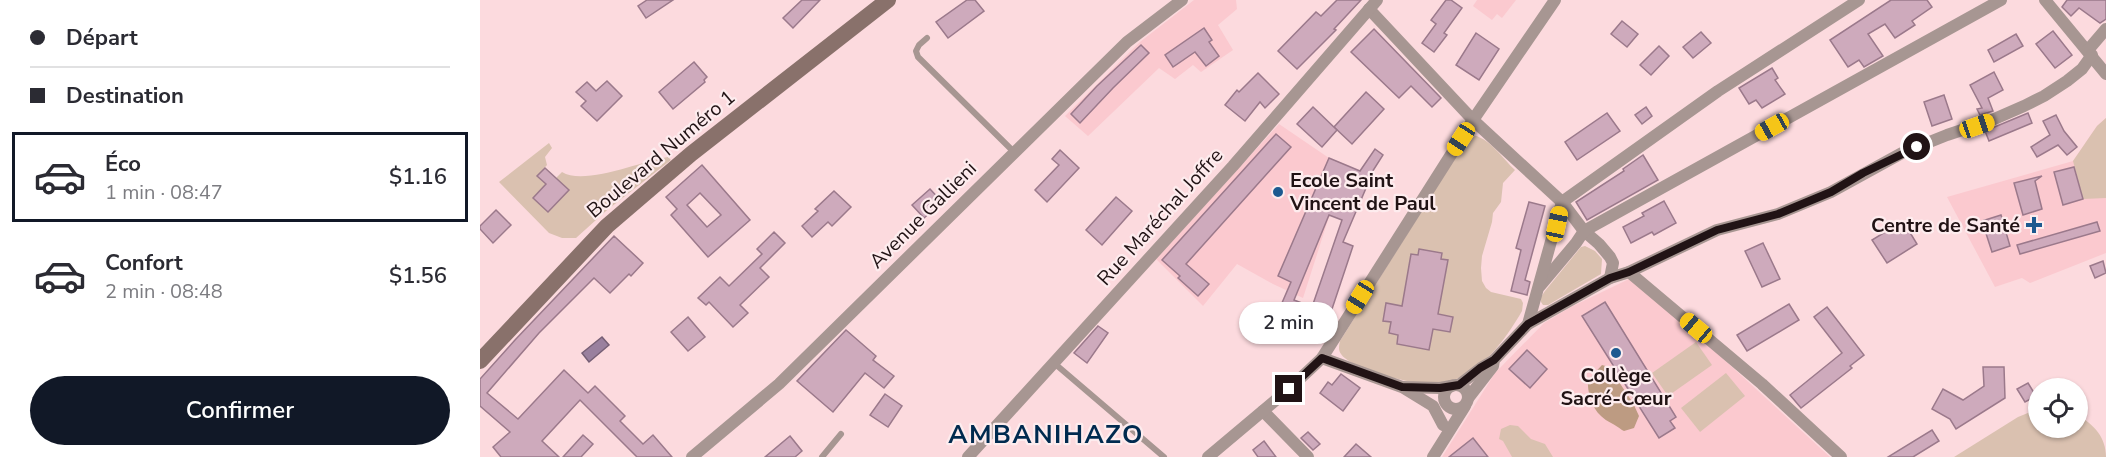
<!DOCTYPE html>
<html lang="fr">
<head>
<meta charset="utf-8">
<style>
	body { margin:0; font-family:"Nunito Sans",sans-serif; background:#f2f2f3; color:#2b2b33; height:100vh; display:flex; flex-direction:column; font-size:22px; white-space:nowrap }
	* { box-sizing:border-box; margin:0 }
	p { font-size:20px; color:#7c7c81 }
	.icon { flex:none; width:33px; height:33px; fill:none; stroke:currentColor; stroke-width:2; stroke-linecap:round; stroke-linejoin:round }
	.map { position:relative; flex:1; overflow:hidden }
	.sheet { display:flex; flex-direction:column; background:#fff; width:480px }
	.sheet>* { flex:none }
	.guide { display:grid; align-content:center; height:132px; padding:0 30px; background:#fff }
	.fabs { position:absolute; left:1548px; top:378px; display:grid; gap:12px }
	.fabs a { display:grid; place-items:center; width:60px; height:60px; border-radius:50%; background:#fff; box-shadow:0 2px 4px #0004; font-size:30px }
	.end { position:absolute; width:27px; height:27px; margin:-14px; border:8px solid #211315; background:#fff; box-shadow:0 0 0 3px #fff }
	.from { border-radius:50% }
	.bubble { position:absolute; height:42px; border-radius:21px; background:#fff; box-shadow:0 2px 4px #0004; font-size:20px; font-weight:600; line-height:42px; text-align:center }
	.car { position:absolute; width:18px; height:36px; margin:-18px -9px; border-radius:8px; box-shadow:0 0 4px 2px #0007; background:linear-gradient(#f5c518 24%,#345 0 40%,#f5c518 0 76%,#345 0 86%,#f5c518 0) }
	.guide b { display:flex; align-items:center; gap:21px; height:57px; font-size:22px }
	.guide b+b { border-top:2px solid #e1e1e2 }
	.guide i { width:15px; height:15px; background:#2b2b33 }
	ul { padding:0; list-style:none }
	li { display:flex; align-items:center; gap:18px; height:90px; margin:0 12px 9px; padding:0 18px; border:3px solid transparent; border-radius:0px }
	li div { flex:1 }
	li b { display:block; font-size:22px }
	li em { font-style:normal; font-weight:600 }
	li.on { border-color:#111827 }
	li>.icon { width:54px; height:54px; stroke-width:1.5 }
	.action { display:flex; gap:12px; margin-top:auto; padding:12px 30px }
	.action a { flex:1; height:69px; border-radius:36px; background:#111827; color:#fff; font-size:24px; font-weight:600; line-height:69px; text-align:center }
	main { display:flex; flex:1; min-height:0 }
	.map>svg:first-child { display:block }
	.built { fill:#fbc9cf }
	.green { fill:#dac1b0 }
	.forest { fill:#bd9b82 }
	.water { fill:#9a809e; stroke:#765f75; stroke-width:1.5 }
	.building { fill:#ceaabc; stroke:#9b798b; stroke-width:1.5; fill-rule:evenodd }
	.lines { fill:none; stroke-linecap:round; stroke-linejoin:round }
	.service { stroke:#a79692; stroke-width:6 }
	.minor { stroke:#a79692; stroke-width:12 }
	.secondary { stroke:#89716b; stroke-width:16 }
	.route { stroke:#211315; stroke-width:8 }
	.poi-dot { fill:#1d5a90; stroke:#fdecee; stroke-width:2 }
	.labels { text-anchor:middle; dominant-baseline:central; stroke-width:4.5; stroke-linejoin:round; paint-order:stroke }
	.street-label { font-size:20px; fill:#211315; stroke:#fdecee }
	.poi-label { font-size:20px; font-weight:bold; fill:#211315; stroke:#fdecee; text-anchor:start }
	.district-label { font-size:26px; font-weight:bold; letter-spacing:1.5px; fill:#002a4f; stroke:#fdecee }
</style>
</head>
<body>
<main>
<section class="sheet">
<div class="guide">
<b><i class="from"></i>Départ</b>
<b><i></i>Destination</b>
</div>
<ul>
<li class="on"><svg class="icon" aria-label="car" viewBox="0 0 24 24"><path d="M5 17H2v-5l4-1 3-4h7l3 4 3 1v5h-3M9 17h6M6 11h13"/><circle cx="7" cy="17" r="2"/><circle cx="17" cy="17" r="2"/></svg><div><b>Éco</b><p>1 min · 08:47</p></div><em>$1.16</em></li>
<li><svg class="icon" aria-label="car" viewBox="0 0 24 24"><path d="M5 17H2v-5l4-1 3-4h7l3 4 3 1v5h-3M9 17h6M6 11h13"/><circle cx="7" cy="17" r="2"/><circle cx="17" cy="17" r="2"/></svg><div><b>Confort</b><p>2 min · 08:48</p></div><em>$1.56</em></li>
</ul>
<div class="action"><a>Confirmer</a></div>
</section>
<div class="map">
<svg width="1626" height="457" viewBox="0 0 1626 457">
	<rect width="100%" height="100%" fill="#fcdade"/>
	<g class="built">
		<polygon points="714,0 756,0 757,9 738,25 753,50 721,72 713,65 695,79 679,68 608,136 585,116 660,42"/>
		<polygon points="997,0 1036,0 1022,18 1017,14 1012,20 993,6"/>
		<polygon points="1626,118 1626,253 1550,283 1542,278 1515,287 1467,197 1593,161 1617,126"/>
		<polygon points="799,124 849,158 870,166 849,217 823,298 793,284 757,264 723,306 676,259"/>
		<polygon points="1149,279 1214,332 1350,457 962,457 1015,373 1064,323 1091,307"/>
	</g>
	<g class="green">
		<polygon points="1626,118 1626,198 1603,199 1593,161 1617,126"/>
		<path d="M991 135C1008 136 1023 159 1035 170L1023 183 1021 202 1013 213 1012 222 1002 256 1001 268 1002 281 1006 288 1011 292 1041 299 1043 303 1042 311C1029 334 1005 368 979 378 966 383 947 384 933 382 918 380 869 367 861 354 858 350 859 346 860 341L985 142Z"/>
		<path d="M69 143 72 148 65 157 67 165 57 176 66 184 53 198 68 212 88 190 76 178 82 172C104 186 162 161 188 157L191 160 126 211 96 238H82L69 233 19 182Z"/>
		<polygon points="1105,246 1115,251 1122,259 1121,274 1068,305 1063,305 1061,302 1061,297 1065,291 1101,247"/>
		<polygon points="1216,342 1232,365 1188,396 1172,373"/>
		<polygon points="1246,373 1265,396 1220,432 1201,408"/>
		<path d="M1558 409V428H1598V415C1614 425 1626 437 1626 457H1474L1538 417Z"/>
		<polygon points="1030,425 1038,426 1051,439 1065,444 1073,457 1032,457 1023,441 1019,439 1021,429"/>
	</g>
	<path class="forest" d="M1122 365 1129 367 1153 403 1159 416 1154 428 1144 431 1142 430C1135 424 1127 422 1121 416 1112 408 1107 392 1108 380Z"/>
	<polygon class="water" points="122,337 129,345 109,362 102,353"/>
	<g class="building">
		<polygon points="167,0 193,0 166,18 158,6"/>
		<polygon points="322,0 340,0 313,28 303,18"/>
		<polygon points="487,0 495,0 504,11 468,38 456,22"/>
		<polygon points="857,0 881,0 854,29 856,30 817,69 798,51 836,12 841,16"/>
		<polygon points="966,0 971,0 982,8 964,33 967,35 954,52 942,43 956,24 951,20"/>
		<polygon points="1411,0 1447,0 1452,7 1432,21 1435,25 1415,38 1405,24 1388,34 1403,56 1384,67 1379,60 1368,67 1350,40"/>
		<polygon points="1587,0 1626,0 1626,19 1620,23 1599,8 1591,16 1582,7"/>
		<polygon points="1142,21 1158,34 1147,47 1131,34"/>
		<polygon points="724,28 732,40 729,42 739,56 726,66 715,52 693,67 685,55"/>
		<polygon points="894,29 961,98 952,107 931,86 919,98 871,52"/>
		<polygon points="1573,31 1592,55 1575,68 1556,44"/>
		<polygon points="1221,32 1231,43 1213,58 1203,47"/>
		<polygon points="996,33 1019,49 999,80 976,65"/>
		<polygon points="1536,34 1543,46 1514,62 1508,50"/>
		<polygon points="661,45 669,53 633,88 600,123 591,114 617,86"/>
		<polygon points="1179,46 1189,56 1171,75 1160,65"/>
		<polygon points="214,62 227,77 224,80 225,82 193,109 179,92"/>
		<polygon points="1292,68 1298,78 1295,80 1305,94 1282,108 1276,100 1269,104 1259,88"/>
		<polygon points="1514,72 1523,90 1508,98 1513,111 1500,115 1497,109 1502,108 1490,85"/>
		<polygon points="778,73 799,94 785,108 780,102 765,121 745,105 757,90 759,92"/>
		<polygon points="127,81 142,96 117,121 101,106 106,101 96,92 107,82 116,91"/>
		<polygon points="886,92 904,109 872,144 854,127"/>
		<polygon points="1464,95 1472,119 1452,126 1444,102"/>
		<polygon points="833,107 857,130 842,147 817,124"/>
		<polygon points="1166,107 1172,116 1162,124 1155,115"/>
		<polygon points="1127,113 1140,131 1097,160 1085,142"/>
		<polygon points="1548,113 1552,123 1509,141 1505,131"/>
		<polygon points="1576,115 1584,131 1597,147 1587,155 1578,145 1557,157 1551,147 1570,135 1563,121"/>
		<polygon points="796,134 811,147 706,264 729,284 718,296 698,278 700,276 682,260"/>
		<path d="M895 149 903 155 887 180 889 181 863 242 873 246 850 315 853 316 850 323 817 312 811 325 795 319 811 282 798 276 849 158 880 171ZM849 215 862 220 832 307 814 300Z"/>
		<polygon points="580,150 599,168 567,202 555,190 579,165 572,159"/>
		<polygon points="1163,155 1178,180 1107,220 1096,202 1144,171 1143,169"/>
		<path d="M222 165 270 220 228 257 191 215 197 209 186 197ZM220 193 241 215 227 227 207 205Z"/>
		<polygon points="1594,167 1603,199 1583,205 1574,172"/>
		<polygon points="65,168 89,190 68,212 53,198 66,184 57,176"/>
		<polygon points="1562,176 1555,181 1562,209 1543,215 1534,183"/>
		<polygon points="450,189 462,202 444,218 432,205"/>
		<polygon points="354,191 371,207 352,226 348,222 332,237 322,226 338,211 335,209"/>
		<polygon points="636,197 652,211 622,245 606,230"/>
		<polygon points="1184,201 1196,223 1174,235 1172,232 1151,243 1143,227 1164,216 1162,213"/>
		<polygon points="1049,202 1065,206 1045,280 1050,282 1047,295 1031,291 1041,250 1036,248"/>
		<polygon points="16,210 31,225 13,243 0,229 0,226"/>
		<polygon points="1521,215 1530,246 1512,252 1502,221"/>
		<polygon points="1423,221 1437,244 1407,263 1392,240"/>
		<polygon points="1617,222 1620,231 1540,254 1537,245"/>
		<polygon points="294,232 305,243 280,268 289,277 260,305 268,313 253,327 229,302 226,305 218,298 240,277 249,286 282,254 277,249"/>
		<polygon points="134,236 163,263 151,276 149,274 130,293 114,278 59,333 7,393 38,419 84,370 108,393 115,386 145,416 140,421 163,444 173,435 192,457 157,457 100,400 62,441 79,457 21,457 13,447 30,432 0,406 0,379 35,340"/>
		<polygon points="1283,243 1300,279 1282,287 1265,251"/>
		<polygon points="939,249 962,253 961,259 968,260 958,314 973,317 970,332 953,329 949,350 917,344 918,335 909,333 911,322 903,321 906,303 922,306 931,254 938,255"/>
		<polygon points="1623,261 1626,273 1615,278 1610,266"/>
		<polygon points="1125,302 1196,417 1190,421 1195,428 1179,438 1102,316"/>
		<polygon points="1309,304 1319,320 1267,351 1257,335"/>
		<polygon points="1347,307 1384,355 1370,366 1372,368 1321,408 1310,395 1362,353 1334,317"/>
		<polygon points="208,317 225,337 208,351 191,332"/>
		<polygon points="618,326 628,333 607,363 594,353"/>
		<polygon points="366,330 396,356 393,360 414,376 404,388 385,373 353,412 317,381"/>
		<polygon points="1047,350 1067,369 1050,388 1029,369"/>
		<polygon points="1503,367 1524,367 1525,398 1476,429 1470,419 1452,409 1463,389 1483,400 1504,386"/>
		<polygon points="861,374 880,388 863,411 840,393 848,382 852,385"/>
		<polygon points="1548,383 1556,396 1545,402 1537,389"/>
		<polygon points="405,394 422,406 408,427 390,415"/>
		<polygon points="1452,430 1459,441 1433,457 1408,457"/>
		<polygon points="828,432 840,444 833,450 821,438"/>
		<polygon points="103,435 113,444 101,457 83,457"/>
		<polygon points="310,436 322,451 315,457 285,457"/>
		<polygon points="993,438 1008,457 969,457"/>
		<polygon points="784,441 796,457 778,457 773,450"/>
		<polygon points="876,444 891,457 864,457"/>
	</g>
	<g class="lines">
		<g class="service">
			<polyline points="447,38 439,45 436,51 438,57 534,152"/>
			<polyline points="574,363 684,457"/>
			<polyline points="342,457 361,434"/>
		</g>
		<g class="minor">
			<polyline points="1565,0 1626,74"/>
			<polyline points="889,9 993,120 1082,202 1104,231 1119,244 1130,257 1133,263 1130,278"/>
			<polyline points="1608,50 1626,29"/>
			<polyline points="1149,272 1282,384 1361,457"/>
			<polyline points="1060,286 1096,243 1104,231 1521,0"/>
			<polyline points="1048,324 1130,278 1149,272 1237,230 1298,214 1351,192 1422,153 1467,135 1512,120 1544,106 1564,96 1587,81 1602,69 1612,55"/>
			<polyline points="842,358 922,387 953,406 963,425"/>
			<circle cx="976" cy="397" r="12"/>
			<polyline points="979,385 1001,368 1013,361"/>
			<polyline points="923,387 960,388 971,386"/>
			<polyline points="989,397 1013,366 1014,360 1048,324 1082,202 1238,91 1379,0"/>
			<polyline points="783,411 828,457"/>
			<polyline points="212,457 299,384 647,42 702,0"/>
			<polyline points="488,457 753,166 897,0"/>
			<polyline points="728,457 809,389 842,358 993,120 1075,0"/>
			<polyline points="953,457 985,406"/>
		</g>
		<polyline class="secondary" points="0,361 127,226 211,154 408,0"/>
	</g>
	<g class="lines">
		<polyline class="route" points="809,389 842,358 922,387 960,388 979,385 1000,368 1014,360 1048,324 1130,278 1149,272 1237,230 1298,214 1351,192 1383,173 1437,147"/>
	</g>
	<g class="poi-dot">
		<circle cx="798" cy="192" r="6"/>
		<path d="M1551 216h6v6h6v6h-6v6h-6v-6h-6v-6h6z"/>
		<circle cx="1136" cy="353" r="6"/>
	</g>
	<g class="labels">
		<g class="street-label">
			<text transform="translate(181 154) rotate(-40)">Boulevard Numéro 1</text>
			<text transform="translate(443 215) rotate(-45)">Avenue Gallieni</text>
			<text transform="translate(680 217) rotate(-48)">Rue Maréchal Joffre</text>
		</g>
		<g class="poi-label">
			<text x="810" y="180">Ecole Saint<tspan x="810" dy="23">Vincent de Paul</tspan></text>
			<text x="1540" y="225" text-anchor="end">Centre de Santé</text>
			<text x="1136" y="375" text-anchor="middle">Collège<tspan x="1136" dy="23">Sacré-Cœur</tspan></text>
		</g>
		<g class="district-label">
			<text x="566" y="434">AMBANIHAZO</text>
		</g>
	</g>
</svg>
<div class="fabs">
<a><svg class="icon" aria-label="locate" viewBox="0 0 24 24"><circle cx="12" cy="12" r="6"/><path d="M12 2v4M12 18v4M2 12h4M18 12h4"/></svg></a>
</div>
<i class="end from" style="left:1437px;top:147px"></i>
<i class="end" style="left:809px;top:389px"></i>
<div class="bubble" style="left:759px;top:302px;width:99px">2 min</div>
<i class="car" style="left:1497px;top:126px;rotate:71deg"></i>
<i class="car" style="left:1292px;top:127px;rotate:241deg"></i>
<i class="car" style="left:981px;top:139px;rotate:213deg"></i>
<i class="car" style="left:1077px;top:224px;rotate:12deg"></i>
<i class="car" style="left:880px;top:297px;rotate:212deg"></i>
<i class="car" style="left:1216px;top:328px;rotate:310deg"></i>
</div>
</main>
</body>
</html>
